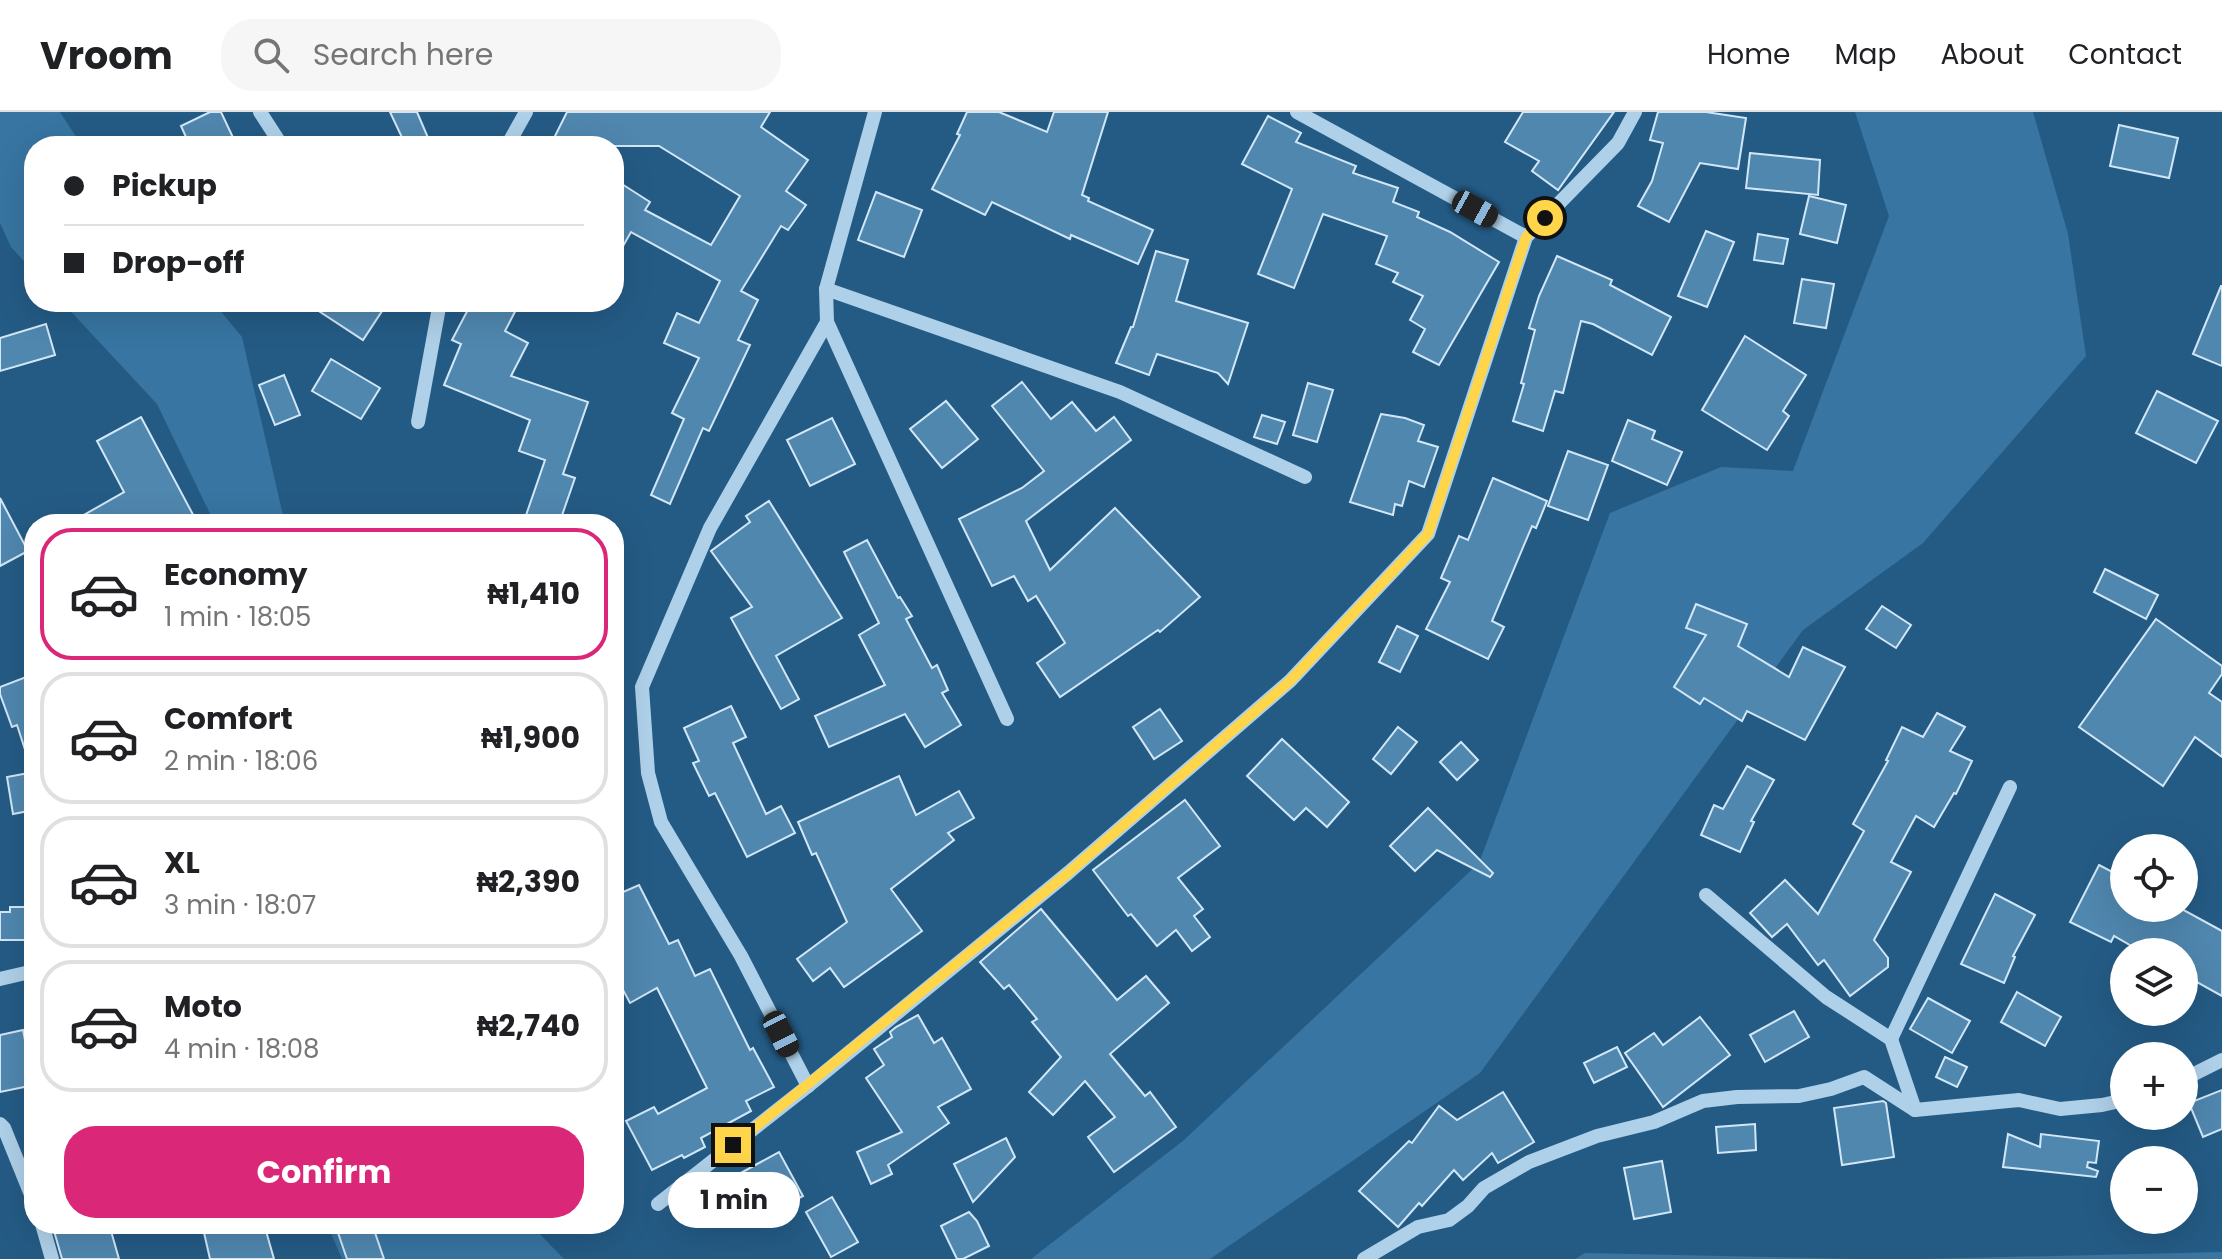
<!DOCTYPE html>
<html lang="en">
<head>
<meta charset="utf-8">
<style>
	body { margin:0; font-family:Poppins,sans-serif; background:#f6f6f6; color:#202124; height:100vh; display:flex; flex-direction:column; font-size:30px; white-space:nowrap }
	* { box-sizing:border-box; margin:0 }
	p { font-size:26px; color:#757577 }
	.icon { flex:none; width:44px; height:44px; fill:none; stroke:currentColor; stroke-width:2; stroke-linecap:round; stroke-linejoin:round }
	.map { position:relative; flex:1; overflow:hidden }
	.details { position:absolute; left:24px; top:402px; width:600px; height:720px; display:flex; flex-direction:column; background:#fff; border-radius:32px; box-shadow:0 8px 32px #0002 }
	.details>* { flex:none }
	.top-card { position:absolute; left:24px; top:24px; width:600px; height:176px; border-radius:32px; box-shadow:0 8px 32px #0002; display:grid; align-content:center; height:176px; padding:0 40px; background:#fff }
	.controls { position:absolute; left:2110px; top:722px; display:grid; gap:16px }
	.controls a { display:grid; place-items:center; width:88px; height:88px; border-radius:50%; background:#fff; box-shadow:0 8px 32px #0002; font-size:40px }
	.end { position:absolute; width:36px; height:36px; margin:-18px; border:10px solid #ffd54a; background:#111; box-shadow:0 0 0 4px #111 }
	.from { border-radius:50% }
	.bubble { position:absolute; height:56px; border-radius:28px; background:#fff; box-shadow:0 8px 32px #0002; font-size:26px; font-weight:700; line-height:56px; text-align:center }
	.car { position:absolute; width:24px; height:48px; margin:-24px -12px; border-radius:10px; box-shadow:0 0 6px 2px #0007; background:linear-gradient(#222 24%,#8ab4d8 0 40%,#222 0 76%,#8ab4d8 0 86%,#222 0) }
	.top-card b { display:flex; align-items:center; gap:28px; height:76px; font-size:30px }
	.top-card b+b { border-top:2px solid #e0e0e0 }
	.top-card i { width:20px; height:20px; background:#202124 }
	ul { padding:14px 0 0; list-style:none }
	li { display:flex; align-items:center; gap:24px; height:132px; margin:0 16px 12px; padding:0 24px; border:4px solid #e0e0e0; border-radius:32px }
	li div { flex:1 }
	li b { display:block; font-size:30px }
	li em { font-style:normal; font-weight:700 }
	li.current { border-color:#db2777 }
	li>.icon { width:72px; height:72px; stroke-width:1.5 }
	.primary-button { display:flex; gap:16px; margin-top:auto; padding:16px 40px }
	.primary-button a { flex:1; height:92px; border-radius:32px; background:#db2777; color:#fff; font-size:32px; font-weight:700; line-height:92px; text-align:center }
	header { display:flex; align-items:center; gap:48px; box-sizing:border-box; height:112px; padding:0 40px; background:#fff; border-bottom:2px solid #e0e0e0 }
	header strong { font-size:38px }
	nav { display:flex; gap:44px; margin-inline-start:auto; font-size:28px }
	.search { width:560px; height:72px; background:#f6f6f6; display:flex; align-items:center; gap:20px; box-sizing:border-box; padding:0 28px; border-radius:32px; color:#757577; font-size:30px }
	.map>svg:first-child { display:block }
	.green { fill:#3875a2 }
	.building { fill:#5087af; stroke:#d2e7f6; stroke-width:2 }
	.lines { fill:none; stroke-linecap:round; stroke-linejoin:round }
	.minor { stroke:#aed0e8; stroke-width:14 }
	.route { stroke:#ffd54a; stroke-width:10 }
</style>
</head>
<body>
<header>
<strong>Vroom</strong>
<div class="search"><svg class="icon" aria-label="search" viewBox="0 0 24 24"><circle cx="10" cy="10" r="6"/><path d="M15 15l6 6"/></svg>Search here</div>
<nav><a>Home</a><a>Map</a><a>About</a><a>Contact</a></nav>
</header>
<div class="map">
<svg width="2222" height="1147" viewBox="0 0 2222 1147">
	<rect width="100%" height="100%" fill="#245b85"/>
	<g class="green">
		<polygon points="0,0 60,0 82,34 34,34 34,160 11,135 0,111"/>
		<polygon points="1855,0 2033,0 2068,122 2086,244 1923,431 1803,518 1480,961 1210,1147 1031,1147 1184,1028 1479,751 1610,401 1721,355 1793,359 1889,104"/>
		<polygon points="62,190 213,190 242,225 285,412 215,412 157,292"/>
		<polygon points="327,1112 530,1112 564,1147 342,1147"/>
		<polygon points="2222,1140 2222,1147 1921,1147"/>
		<polygon points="1585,1141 1856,1147 1575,1147"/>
	</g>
	<g class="building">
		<polygon points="210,0 221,0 237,34 190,34 181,14"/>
		<polygon points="390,0 417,0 429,28 416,34 406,34"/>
		<polygon points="567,0 770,0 761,15 808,48 786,79 806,93 788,118 781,114 741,179 758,188 738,228 750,233 709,319 703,316 670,392 651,383 684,307 672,301 699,246 664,231 677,201 699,211 720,169 631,120 614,150 614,67 650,90 645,98 711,133 740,84 659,34 550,34"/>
		<polygon points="967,0 999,0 1047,20 1054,0 1108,0 1082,83 1089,86 1088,89 1153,118 1138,152 1071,123 1070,127 992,90 985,103 932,77 960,23 957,22"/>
		<polygon points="1523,0 1614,0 1558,78 1532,59 1539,49 1505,30"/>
		<polygon points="1658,0 1706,0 1746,6 1738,57 1700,51 1669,110 1638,94 1652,69 1663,31 1650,28"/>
		<polygon points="1268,4 1301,21 1296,30 1356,54 1353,61 1398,76 1393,90 1419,100 1417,105 1450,120 1499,150 1439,253 1413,240 1425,217 1410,208 1423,184 1393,170 1398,161 1376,152 1387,124 1323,102 1294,176 1258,162 1292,77 1242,52"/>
		<polygon points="2119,13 2178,26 2169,66 2110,54"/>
		<polygon points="1750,41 1820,48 1818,83 1746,76"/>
		<polygon points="876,80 922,98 904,145 858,128"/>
		<polygon points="1809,84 1846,93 1837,131 1800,122"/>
		<polygon points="1706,119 1734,130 1707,195 1678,184"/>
		<polygon points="1758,122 1788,127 1783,152 1754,148"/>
		<polygon points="1156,139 1188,148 1176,189 1248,211 1228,272 1218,261 1157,242 1149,263 1116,251 1131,215 1133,215"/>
		<polygon points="1557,144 1612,168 1610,173 1671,205 1652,243 1593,212 1581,209 1563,281 1555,279 1543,319 1513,309 1524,272 1521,271 1535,218 1529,216 1539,184"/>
		<polygon points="1802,167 1834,172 1826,216 1794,211"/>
		<polygon points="2221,174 2222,174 2222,254 2193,242"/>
		<polygon points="305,190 388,190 363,228"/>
		<polygon points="472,190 520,190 505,219 528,231 511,264 588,290 563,362 575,366 559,412 523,412 545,348 519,339 530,308 444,273 461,232 452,228"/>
		<polygon points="46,212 55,243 0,259 0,226"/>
		<polygon points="1745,224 1806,263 1783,299 1789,304 1767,338 1702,298"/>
		<polygon points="331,247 380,276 361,307 312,279"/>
		<polygon points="284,263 300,303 275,313 259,273"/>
		<polygon points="1022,270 1051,307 1072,290 1096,319 1114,305 1131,328 1026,409 1050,458 1115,396 1200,485 1160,520 1158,518 1060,585 1037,551 1065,531 1036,484 1028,489 1014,464 992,474 959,407 1022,376 1044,359 992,294"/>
		<polygon points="1308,271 1333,278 1317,330 1293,323"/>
		<polygon points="2157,279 2218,309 2196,351 2136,321"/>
		<polygon points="946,289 978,327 942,356 910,317"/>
		<polygon points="1381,302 1405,306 1424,313 1418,329 1438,335 1424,375 1409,369 1402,394 1395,392 1393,403 1350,390"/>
		<polygon points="1262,303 1285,310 1277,332 1254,325"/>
		<polygon points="141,305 198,412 68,412 124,380 97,329"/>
		<polygon points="832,306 855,352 810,374 787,328"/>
		<polygon points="1628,308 1655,319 1652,327 1682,340 1667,373 1612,349"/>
		<polygon points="1568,339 1608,353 1588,408 1548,394"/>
		<polygon points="1493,366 1547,389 1536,416 1532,414 1492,509 1504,515 1488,547 1426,517 1450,470 1441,466 1459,424 1468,428"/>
		<polygon points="0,386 28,439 0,454"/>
		<polygon points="769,389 842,506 776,544 799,587 781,597 731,506 752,495 711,439 750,410 746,404"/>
		<polygon points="867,428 898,486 900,485 912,504 906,507 932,556 937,553 948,578 942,581 961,613 925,635 905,602 829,635 815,604 885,573 859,523 879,511 844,440"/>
		<polygon points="2105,457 2158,483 2146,507 2094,480"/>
		<polygon points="1696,492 1747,512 1738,534 1789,565 1803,535 1845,555 1805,628 1747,599 1742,609 1704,586 1700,592 1674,575 1706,523 1686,516"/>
		<polygon points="1882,494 1911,513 1896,536 1866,517"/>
		<polygon points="2156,507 2222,554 2222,562 2209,581 2222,590 2222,645 2195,625 2163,674 2079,615"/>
		<polygon points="1397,514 1418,524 1400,560 1379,550"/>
		<polygon points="34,562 34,652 30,653 17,613 12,615 0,582 0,575"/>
		<polygon points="731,594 746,625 733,631 766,702 781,694 795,721 747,745 715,681 709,684 693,651 699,649 684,616"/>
		<polygon points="1160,597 1182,629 1154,647 1133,615"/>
		<polygon points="1937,601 1965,615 1950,639 1972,649 1956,682 1954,681 1934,715 1916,704 1891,750 1911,760 1874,828 1888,846 1888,855 1850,884 1824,848 1818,853 1787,812 1772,825 1750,801 1785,768 1818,802 1864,719 1853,712 1888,649 1886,648 1902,615 1923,625"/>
		<polygon points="1398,615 1417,630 1391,662 1373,647"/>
		<polygon points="1282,627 1349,690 1327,715 1306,696 1294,708 1247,664"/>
		<polygon points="1461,630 1478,648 1457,668 1440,650"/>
		<polygon points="1747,654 1774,668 1751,709 1754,710 1740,740 1701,723 1714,693 1723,697"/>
		<polygon points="34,660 34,698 13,702 7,665"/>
		<polygon points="899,664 916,703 959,679 974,706 948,721 954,728 891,777 922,819 844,875 830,856 813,869 797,847 847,810 816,741 812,743 798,710"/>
		<polygon points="1185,688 1220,734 1178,766 1203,797 1194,804 1210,825 1192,839 1176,818 1157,834 1131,802 1128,804 1093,758"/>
		<polygon points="1428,696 1493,761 1490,765 1437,738 1415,759 1390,734"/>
		<polygon points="2099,753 2124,766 2124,796 2180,796 2222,819 2222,884 2184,863 2184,840 2142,840 2114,824 2111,830 2070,810"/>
		<polygon points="639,773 669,832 678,828 695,864 710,857 750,938 753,936 774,975 746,989 751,999 701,1026 705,1035 684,1046 682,1043 652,1058 626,1009 654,995 658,1002 707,976 657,876 630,891 614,861 614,784"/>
		<polygon points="1995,782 2035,803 2013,844 2015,845 2004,871 1961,852"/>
		<polygon points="10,795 34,795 34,828 0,828 0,800 10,800"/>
		<polygon points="1041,797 1117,888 1146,864 1169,891 1110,942 1145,984 1150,980 1176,1015 1114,1060 1088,1025 1115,1005 1085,969 1053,1003 1029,980 1061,945 1032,910 1037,907 1009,873 1004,877 980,850"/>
		<polygon points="2017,880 2061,905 2045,934 2001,910"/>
		<polygon points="1928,886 1970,909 1952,941 1910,917"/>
		<polygon points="1794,899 1809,925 1765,950 1750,923"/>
		<polygon points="918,903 934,931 942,926 971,977 938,995 949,1011 888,1053 892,1062 871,1072 857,1040 902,1020 866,966 884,953 874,937 892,925 890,920 896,915"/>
		<polygon points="1700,905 1730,943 1663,995 1625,941 1654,921 1663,933"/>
		<polygon points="23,918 34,973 0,980 0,923"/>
		<polygon points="1617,935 1627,955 1594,971 1584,951"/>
		<polygon points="1945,945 1967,955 1957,975 1936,965"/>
		<polygon points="2222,978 2222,1017 2203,1025 2189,991"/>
		<polygon points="1503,980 1534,1030 1498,1051 1492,1041 1463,1068 1454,1058 1422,1094 1419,1091 1398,1115 1359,1079 1409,1029 1412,1031 1439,994 1457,1008"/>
		<polygon points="1883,989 1886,991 1894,1045 1842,1053 1834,996"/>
		<polygon points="1755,1012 1756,1038 1718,1041 1716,1015"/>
		<polygon points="2008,1022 2040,1035 2041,1022 2099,1029 2096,1051 2088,1050 2087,1055 2098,1059 2096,1065 2003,1055"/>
		<polygon points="1006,1026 1015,1045 973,1090 954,1052"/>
		<polygon points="779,1040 803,1084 751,1111 728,1068"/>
		<polygon points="1662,1049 1671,1100 1634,1107 1624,1056"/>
		<polygon points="832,1085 858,1130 831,1145 806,1100"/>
		<polygon points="969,1100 977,1109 989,1134 963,1147 957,1147 941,1114"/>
		<polygon points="52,1112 109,1112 119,1147 62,1147"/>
		<polygon points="202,1112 264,1112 274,1147 210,1147"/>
		<polygon points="335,1112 372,1112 384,1147 347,1147"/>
	</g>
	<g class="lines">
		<g class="minor">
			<polyline points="260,0 282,34"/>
			<polyline points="1297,0 1526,125"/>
			<polyline points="507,34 526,0"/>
			<polyline points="826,177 1120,280 1305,365"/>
			<polyline points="827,210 1007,607"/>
			<polyline points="418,310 440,190"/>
			<polyline points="1706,783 1826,885 1891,927 1915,998"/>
			<polyline points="0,867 34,859"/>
			<polyline points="1891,927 2010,675"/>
			<polyline points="2184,967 2222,948"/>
			<polyline points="808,974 741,844 661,710 648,661 642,575 710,416 827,210 826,177 875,0"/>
			<polyline points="0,1012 4,1016 34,1090"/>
			<polyline points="658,1092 808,974 1068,761 1290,569 1428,422 1526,125 1618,31 1635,0"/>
			<polyline points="42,1112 52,1147"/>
			<polyline points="1364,1147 1418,1115 1449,1108 1468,1094 1484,1076 1529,1050 1597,1024 1654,1010 1703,989 1737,985 1799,984 1831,977 1864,965 1915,998 2019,988 2060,997 2102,993 2124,988"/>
		</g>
	</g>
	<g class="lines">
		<polyline class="route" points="733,1033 1068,761 1290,569 1428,422 1526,125 1545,106"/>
	</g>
</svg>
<div class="controls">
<a><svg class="icon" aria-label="locate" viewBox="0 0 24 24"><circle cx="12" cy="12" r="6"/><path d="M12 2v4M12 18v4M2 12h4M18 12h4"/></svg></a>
<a><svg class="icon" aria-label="layers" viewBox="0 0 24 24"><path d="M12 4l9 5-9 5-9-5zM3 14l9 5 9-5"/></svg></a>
<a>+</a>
<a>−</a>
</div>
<i class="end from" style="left:1545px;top:106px"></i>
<i class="end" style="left:733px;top:1033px"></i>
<div class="bubble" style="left:668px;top:1060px;width:132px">1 min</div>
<i class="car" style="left:1475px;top:97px;rotate:119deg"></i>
<i class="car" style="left:781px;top:922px;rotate:153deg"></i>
<div class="top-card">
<b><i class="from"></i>Pickup</b>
<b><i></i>Drop-off</b>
</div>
<section class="details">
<ul>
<li class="current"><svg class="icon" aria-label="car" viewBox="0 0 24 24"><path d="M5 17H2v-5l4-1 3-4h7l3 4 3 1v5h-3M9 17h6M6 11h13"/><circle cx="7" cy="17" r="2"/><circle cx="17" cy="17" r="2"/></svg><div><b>Economy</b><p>1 min · 18:05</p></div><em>₦1,410</em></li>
<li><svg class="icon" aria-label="car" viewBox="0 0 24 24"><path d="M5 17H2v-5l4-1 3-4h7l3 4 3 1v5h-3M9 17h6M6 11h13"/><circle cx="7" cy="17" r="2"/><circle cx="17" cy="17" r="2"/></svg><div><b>Comfort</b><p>2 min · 18:06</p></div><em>₦1,900</em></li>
<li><svg class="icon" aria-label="car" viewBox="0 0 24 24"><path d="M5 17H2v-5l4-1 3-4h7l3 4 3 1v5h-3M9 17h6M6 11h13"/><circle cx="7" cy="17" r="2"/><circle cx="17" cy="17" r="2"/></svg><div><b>XL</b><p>3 min · 18:07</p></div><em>₦2,390</em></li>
<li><svg class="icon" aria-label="car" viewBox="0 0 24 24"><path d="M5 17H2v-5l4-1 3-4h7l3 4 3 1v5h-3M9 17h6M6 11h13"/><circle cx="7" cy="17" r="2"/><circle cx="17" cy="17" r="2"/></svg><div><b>Moto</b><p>4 min · 18:08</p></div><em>₦2,740</em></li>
</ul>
<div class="primary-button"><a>Confirm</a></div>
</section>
</div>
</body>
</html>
